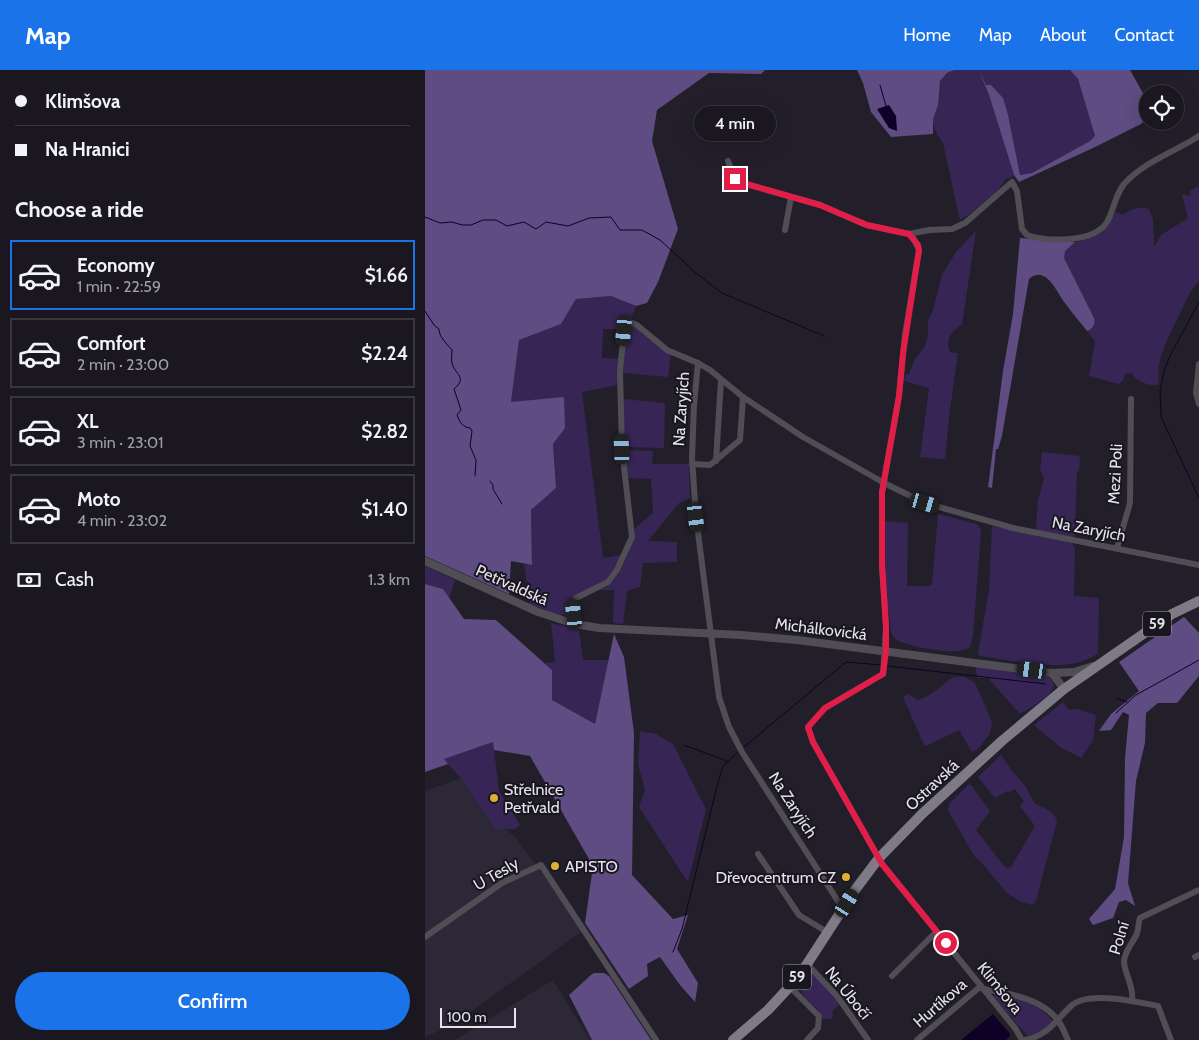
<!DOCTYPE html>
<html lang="en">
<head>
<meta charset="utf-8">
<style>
	body { margin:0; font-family:Cabin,sans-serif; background:#27242d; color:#f1f3f6; height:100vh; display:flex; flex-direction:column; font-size:19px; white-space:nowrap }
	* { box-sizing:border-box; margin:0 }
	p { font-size:16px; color:#9f9fa5 }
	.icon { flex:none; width:28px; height:28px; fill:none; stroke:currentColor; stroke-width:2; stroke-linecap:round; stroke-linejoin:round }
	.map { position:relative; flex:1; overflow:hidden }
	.panel { display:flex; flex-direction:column; background:#1a1720; width:425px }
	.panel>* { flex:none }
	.guide { display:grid; align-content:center; height:110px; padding:0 15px; background:#1a1720 }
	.tools { position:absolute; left:714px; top:15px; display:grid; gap:10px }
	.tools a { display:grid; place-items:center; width:45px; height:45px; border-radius:50%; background:#1a1720; box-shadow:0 5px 20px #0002,0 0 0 1px #38363e; font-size:25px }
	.scale { position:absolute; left:15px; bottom:12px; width:76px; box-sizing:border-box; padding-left:5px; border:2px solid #e6e4eb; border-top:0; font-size:14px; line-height:18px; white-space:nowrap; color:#e6e4eb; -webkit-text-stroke:4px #191620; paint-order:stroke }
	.end { position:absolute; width:22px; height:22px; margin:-11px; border:6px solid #e11d48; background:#fff; box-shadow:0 0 0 2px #fff }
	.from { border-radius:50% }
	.bubble { position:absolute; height:35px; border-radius:18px; background:#1a1720; box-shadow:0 5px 20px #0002,0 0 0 1px #38363e; font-size:16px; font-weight:600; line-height:35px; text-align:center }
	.car { position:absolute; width:15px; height:30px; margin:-15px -8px; border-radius:6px; box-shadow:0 0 4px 1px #0007; background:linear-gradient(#222 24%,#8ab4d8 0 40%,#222 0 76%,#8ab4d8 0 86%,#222 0) }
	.guide b { display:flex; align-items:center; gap:18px; height:48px; font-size:19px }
	.guide b+b { border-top:1px solid #38363e }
	.guide i { width:12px; height:12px; background:#f1f3f6 }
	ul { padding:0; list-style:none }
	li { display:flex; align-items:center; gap:15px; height:70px; margin:0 10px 8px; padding:0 5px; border:2px solid #38363e; border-radius:0px }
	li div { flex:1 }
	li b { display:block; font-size:19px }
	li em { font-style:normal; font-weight:600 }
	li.current { border-color:#1a73e8 }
	li>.icon { width:45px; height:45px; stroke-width:1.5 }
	h2 { padding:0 15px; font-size:22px; line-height:60px }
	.pay { display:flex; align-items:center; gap:12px; height:55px; padding:0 15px; font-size:19px }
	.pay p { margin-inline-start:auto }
	.button { display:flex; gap:10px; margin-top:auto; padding:10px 15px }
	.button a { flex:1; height:58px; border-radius:30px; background:#1a73e8; color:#fff; font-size:20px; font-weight:600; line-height:58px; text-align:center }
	header { display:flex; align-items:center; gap:30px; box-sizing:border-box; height:70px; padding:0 25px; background:#1a73e8; color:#fff }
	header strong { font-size:24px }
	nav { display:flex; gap:28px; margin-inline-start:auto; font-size:18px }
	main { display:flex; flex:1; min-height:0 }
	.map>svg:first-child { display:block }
	.built { fill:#2d2838 }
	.green { fill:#372655 }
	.forest { fill:#5e4c82 }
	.water { fill:#0f0027 }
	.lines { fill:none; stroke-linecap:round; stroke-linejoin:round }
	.stream { stroke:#0f0027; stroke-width:1 }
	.minor { stroke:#504e54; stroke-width:6 }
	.tertiary { stroke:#504e54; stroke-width:8 }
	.primary { stroke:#7e7b87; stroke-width:10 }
	.route { stroke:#e11d48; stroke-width:6 }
	.poi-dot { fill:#ddb133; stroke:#191620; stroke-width:2 }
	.labels { text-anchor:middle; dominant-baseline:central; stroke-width:4; stroke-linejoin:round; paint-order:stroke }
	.shield { fill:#191620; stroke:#a8a6ae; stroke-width:1 }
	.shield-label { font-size:15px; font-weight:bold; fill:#e6e4eb }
	.street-label { font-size:16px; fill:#e6e4eb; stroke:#191620 }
	.poi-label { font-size:16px; fill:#e6e4eb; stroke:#191620; text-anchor:start }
</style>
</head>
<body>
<header>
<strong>Map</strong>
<nav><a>Home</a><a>Map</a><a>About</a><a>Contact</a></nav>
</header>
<main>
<section class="panel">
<div class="guide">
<b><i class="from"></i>Klimšova</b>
<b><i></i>Na Hranici</b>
</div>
<h2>Choose a ride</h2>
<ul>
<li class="current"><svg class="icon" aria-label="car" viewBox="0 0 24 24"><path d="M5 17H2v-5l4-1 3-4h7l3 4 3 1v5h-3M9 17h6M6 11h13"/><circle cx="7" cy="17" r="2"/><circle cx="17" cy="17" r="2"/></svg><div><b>Economy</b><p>1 min · 22:59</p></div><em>$1.66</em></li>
<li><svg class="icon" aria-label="car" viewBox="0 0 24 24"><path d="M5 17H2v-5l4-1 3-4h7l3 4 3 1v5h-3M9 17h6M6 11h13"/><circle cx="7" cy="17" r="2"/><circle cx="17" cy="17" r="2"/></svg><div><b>Comfort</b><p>2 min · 23:00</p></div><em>$2.24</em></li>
<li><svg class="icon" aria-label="car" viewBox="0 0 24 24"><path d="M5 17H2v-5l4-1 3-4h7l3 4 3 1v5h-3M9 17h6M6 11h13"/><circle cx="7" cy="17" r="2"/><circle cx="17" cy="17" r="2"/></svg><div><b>XL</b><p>3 min · 23:01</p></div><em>$2.82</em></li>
<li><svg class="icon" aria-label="car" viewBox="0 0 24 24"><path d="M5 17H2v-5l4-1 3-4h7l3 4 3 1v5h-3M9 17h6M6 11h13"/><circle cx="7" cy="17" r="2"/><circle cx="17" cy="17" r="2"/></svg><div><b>Moto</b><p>4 min · 23:02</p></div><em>$1.40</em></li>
</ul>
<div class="pay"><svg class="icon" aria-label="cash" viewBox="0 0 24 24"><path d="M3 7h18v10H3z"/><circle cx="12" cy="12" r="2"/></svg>Cash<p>1.3 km</p></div>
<div class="button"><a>Confirm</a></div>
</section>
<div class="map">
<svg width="774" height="970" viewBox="0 0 774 970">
	<rect width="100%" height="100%" fill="#221f2a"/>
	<g class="built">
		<polygon points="36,708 70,759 81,759 91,768 149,846 156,862 29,954 0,967 0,721"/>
		<polygon points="128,910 165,970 30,970"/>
	</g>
	<g class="green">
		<path d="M528 0H645L653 9 670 66 665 71 607 103 595 105 583 45 561 16 589 105 587 107 581 109 572 121 547 142 535 150 518 73C513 67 507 56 508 48 509 43 512 38 513 33 515 17 511 9 528 0Z"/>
		<path d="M774 116V212C764 220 760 234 754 245 745 266 730 288 734 312L731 315C723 316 710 310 707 303L700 304 698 311 694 314 664 306 670 271 662 261 668 257 669 248 639 188C637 170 666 171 676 162 681 157 687 148 691 142L698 145C706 139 714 136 724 139L728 149 729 177 736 165 763 148 757 125 759 124 761 126 766 125 764 121Z"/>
		<path d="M551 161 537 255C526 261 520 269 525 282L533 283 524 347 520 389 495 387 504 318 479 311 480 305 484 304 490 289 499 278 503 266V251L508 240 517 205 531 182Z"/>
		<polygon points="186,226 211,236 206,249 197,259 178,259 177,288 194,289 193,315 157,322 178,488 197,485 184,508 171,517 146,528 147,547 125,542 105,534 99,494 107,495 106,440 131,418 128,374 140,358 86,332 94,270 136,254 151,229"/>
		<polygon points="204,257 211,257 246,284 243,307 198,303 201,261"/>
		<polygon points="198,329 240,333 239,378 200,377"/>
		<path d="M199 380 228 381 227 394H264L265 428 254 433 223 471 252 472V492L218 493 215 517 202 521 198 554 188 553 189 520H174C177 519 182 517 184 515 197 505 208 473 210 458L228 443 226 409 202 408Z"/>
		<polygon points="617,382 655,386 654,401 652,401 650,459 647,459 647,462 650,462 649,467 611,460 613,430 619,408 615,400"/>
		<path d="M513 444 552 454 556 460 548 566 545 577C532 587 491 577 476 572 471 570 468 567 466 562L460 516 458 451 483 453 482 516H505L507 514Z"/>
		<path d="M567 456 647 472 650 479 649 526 674 528 673 583C644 606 590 590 555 586L553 583 564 520Z"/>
		<polygon points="0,496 30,510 24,528 18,519 0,514"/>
		<polygon points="126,553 154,560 158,590 184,590 170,654 127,630 127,600 120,593 130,592"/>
		<path d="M551 597 621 606C645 618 606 637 595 644L563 608H552Z"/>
		<path d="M529 607H540L550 613 567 652 565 663 554 678 547 682 534 660 501 676 499 675 478 627 483 624 493 630C507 626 517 614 529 607Z"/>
		<polygon points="638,632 644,640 652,639 671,645 668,670 656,688 635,677 609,655"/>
		<polygon points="215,661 231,664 248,674 281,739 264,808 262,811 214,737 220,720 213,694"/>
		<polygon points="68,672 74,721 95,755 90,759 70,759 36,708 18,689"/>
		<path d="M576 685 587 701 601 717 609 733C618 738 629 740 632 751L611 831 607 835 596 832 582 823 556 792 549 786 523 740 524 734 543 715H546L565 741 551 760 579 796 582 798 586 797 610 756 595 736 599 731 590 719 584 722 582 721 570 728 553 707Z"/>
		<path d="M388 903 411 927 414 935 407 941 408 945 406 949H398C394 935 378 931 375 917L384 904Z"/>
		<path d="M569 923C592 927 613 934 629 952L619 961 603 966 568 927Z"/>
	</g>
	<g class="forest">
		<polygon points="0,0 340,0 336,4 284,3 232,40 227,71 253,159 233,212 222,233 211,236 186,226 151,229 136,254 94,270 86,332 139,327 140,358 128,374 131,418 106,440 107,495 86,491 84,524 0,486"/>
		<polygon points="432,0 529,0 522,3 515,11 513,35 508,49 508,64 466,67 446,42 438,13"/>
		<polygon points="554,0 561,15 566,15 578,28 583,45 595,105 607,103 665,71 670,66 653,9 645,0 705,0 719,25 722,24 722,48 716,54 668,78 594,112 589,105 564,25"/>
		<path d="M595 168 650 172 640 181 639 188 669 248C670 256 668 258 662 261 655 252 647 243 640 233 632 223 621 194 604 209L577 366 573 379H571L567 418 563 417 578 301 588 244Z"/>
		<polygon points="0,514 18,519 39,549 71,550 127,600 127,630 170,654 189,564 199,587 209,663 207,805 248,849 263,845 252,879 273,913 270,932 255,915 235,887 222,894 223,906 204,919 160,853 168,796 105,686 69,680 68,672 19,689 23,694 0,702"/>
		<polygon points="759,547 774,563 774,606 752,633 733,633 721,643 720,673 711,711 703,813 710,836 701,830 694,832 688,848 668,855 664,849 690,819 699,767 700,688 704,645 698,642 686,660 674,661 686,644 714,621 694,592"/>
		<polygon points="169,903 179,903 184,906 226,970 167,970 144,925 166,905"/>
	</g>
	<g class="water">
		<polygon points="464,35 471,46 472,61 464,58 452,39"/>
		<polygon points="568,944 585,964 585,966 581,970 536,970"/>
	</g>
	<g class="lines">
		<g class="stream">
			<polyline points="455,15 461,36"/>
			<polyline points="0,147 15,153 27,152 37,155 46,155 58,150 71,150 82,156 99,152 111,159 121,152 143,156 164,148 186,147 195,160 217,160 235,170 271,203 297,223 399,266"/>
			<polyline points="774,232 745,286 739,301 735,321 736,347 774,428"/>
			<path d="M0 241 9 255 14 259C14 267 22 274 27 280 27 284 26 289 27 293 30 305 43 307 29 319L36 340 32 345C35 352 37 357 45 358L47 361 45 376 51 390 50 406"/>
			<polyline points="65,411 68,415 68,419 77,434"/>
			<polyline points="462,596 621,614"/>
			<polyline points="691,628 702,632"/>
			<polyline points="691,643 711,625 774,590"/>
			<polyline points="259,675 302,691"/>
			<polyline points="319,677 421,592 456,595"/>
			<polyline points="248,882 257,859 293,712 298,696 314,681"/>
		</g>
		<g class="minor">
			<path d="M303 91 310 109 314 112 395 135 441 155 484 164 504 160 527 159 540 153 587 112 592 121 597 159 602 165C623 172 669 173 682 152 689 140 690 125 699 114 720 91 750 82 774 66"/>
			<polyline points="360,160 366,127"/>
			<polyline points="484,164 489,169 494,180 480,265 474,326 457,423 457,495 461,557 458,604 400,638 383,657 388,672 457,794 590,958 597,970"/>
			<polyline points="774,294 771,323 774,334"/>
			<polyline points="291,391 296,310"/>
			<polyline points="267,394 285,395 315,370 318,327"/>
			<polyline points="692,478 705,433 706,329"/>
			<polyline points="150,554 148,534 151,528 183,512 192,500 207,467 197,379 195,301 199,261 205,252 212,255 242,280 273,293"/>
			<polyline points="333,784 374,845 402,862"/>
			<polyline points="418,839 317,682 304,657 294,627 271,447 267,388 269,335 273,293 285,300 318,327 378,367 461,414 500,433 588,458 774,495"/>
			<polyline points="0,867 77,813 116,795 231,970"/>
			<polyline points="770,887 774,885"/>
			<polyline points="382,894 412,926 443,970"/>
			<polyline points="467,906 511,862"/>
			<polyline points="365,917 394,946 393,958 382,970"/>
			<path d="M558 919C583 923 619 929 634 952 638 958 640 964 643 970"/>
			<path d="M707 930C709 916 700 905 699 892 699 881 709 872 712 863 714 858 713 853 715 848L774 820"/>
			<polyline points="492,970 556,916"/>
			<path d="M600 970C624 965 630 951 646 936 663 920 713 932 733 936L746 970"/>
		</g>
		<g class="tertiary">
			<polyline points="0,491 113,542 150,554 174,558 316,565 372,570 627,603 649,602 668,596"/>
			<polyline points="627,603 639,619"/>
		</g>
		<polyline class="primary" points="308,970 343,940 367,914 382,894 430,820 454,788 497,744 578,670 639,619 747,544 774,531"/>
	</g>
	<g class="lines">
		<polyline class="route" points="310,109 318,113 395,135 442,155 484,164 493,175 494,180 478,283 474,326 457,422 457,495 461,557 461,581 458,604 400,638 383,657 388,672 457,794 521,873"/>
	</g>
	<g class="poi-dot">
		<circle cx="69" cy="728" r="5"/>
		<circle cx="130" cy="796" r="5"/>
		<circle cx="421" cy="807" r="5"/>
	</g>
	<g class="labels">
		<g class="shield">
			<rect x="718" y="541.5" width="28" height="25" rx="4"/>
			<rect x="358" y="894.5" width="28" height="25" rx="4"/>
		</g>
		<g class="shield-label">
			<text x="732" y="554">59</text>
			<text x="372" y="907">59</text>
		</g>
		<g class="street-label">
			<text transform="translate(256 339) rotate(-86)">Na Zaryjích</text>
			<text transform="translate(690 404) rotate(-87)">Mezi Poli</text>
			<text transform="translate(664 459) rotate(11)">Na Zaryjích</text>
			<text transform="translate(87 515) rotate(24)">Petřvaldská</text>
			<text transform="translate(396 559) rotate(7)">Michálkovická</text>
			<text transform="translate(507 715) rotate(-43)">Ostravská</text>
			<text transform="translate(368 735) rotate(57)">Na Zaryjích</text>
			<text transform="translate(71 804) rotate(-30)">U Tesly</text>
			<text transform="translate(694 868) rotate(-73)">Polní</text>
			<text transform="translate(575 918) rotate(51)">Klimšova</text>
			<text transform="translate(423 923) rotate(51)">Na Úbočí</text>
			<text transform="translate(515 933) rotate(-41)">Hurtíkova</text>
		</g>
		<g class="poi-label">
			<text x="79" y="719">Střelnice<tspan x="79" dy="18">Petřvald</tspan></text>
			<text x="140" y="796">APISTO</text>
			<text x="411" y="807" text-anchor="end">Dřevocentrum CZ</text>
		</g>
	</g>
</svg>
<div class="tools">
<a><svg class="icon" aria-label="locate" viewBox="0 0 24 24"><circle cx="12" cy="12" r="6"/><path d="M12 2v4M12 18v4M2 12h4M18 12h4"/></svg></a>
</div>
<div class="scale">100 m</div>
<i class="end from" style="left:521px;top:873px"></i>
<i class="end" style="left:310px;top:109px"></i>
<div class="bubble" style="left:269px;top:36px;width:82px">4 min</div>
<i class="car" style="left:199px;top:261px;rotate:185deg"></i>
<i class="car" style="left:197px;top:379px;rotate:358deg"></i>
<i class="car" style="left:500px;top:433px;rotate:106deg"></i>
<i class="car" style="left:271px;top:447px;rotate:173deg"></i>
<i class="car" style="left:149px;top:544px;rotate:354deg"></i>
<i class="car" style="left:607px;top:600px;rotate:278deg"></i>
<i class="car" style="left:422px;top:833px;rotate:32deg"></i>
</div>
</main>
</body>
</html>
